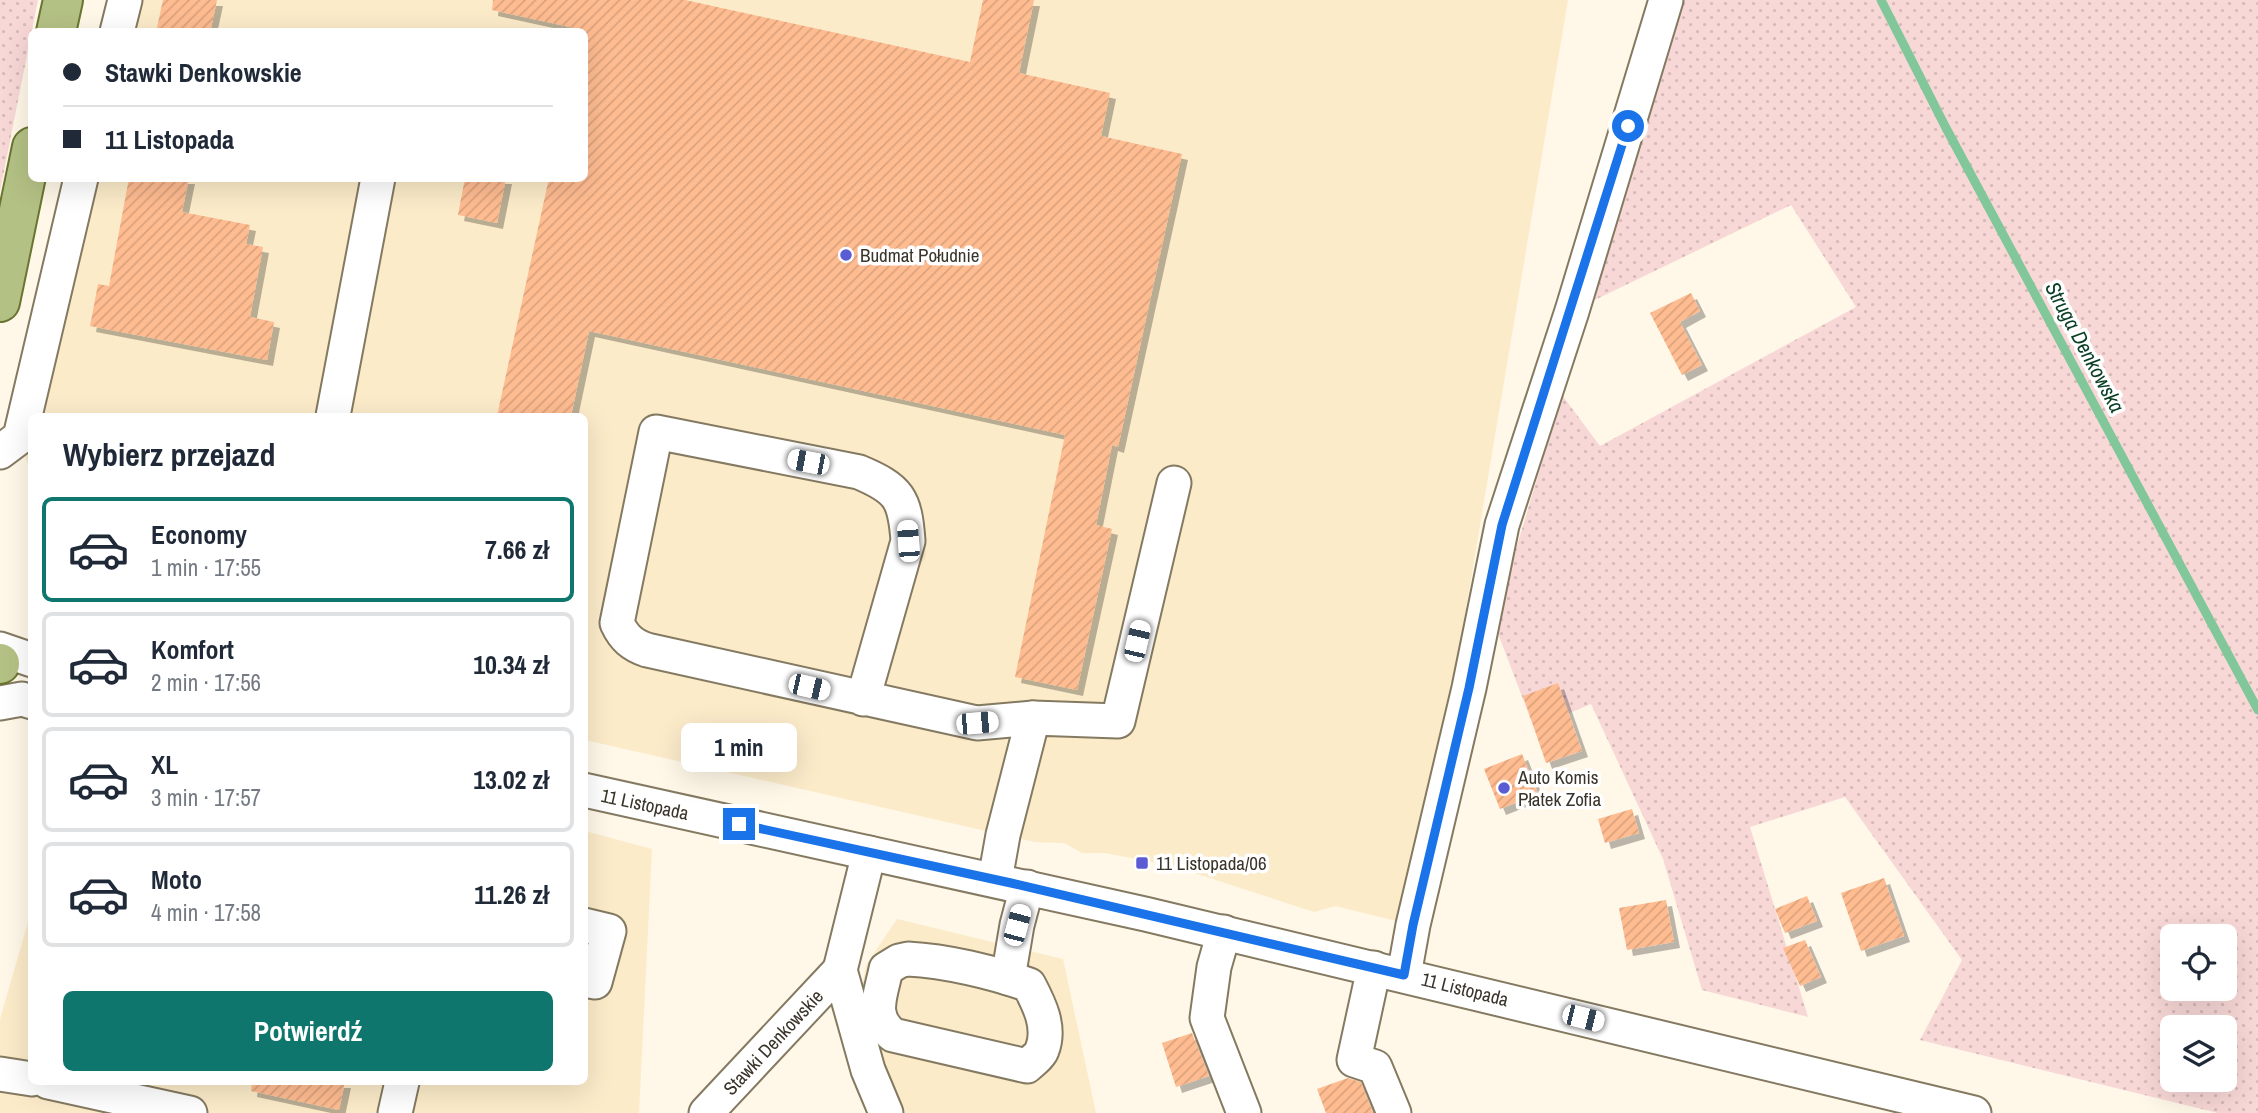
<!DOCTYPE html>
<html lang="pl">
<head>
<meta charset="utf-8">
<style>
	body { margin:0; font-family:"Archivo Narrow",sans-serif; background:#f6f6f7; color:#1f2937; height:100vh; display:flex; flex-direction:column; font-size:26px; white-space:nowrap }
	* { box-sizing:border-box; margin:0 }
	p { font-size:23px; color:#747a83 }
	.icon { flex:none; width:38px; height:38px; fill:none; stroke:currentColor; stroke-width:2; stroke-linecap:round; stroke-linejoin:round }
	.map { position:relative; flex:1; overflow:hidden }
	.side { position:absolute; left:28px; top:413px; width:560px; height:672px; display:flex; flex-direction:column; background:#fff; border-radius:10px; box-shadow:0 7px 28px #0002 }
	.side>* { flex:none }
	.banner { position:absolute; left:28px; top:28px; width:560px; height:154px; border-radius:10px; box-shadow:0 7px 28px #0002; display:grid; align-content:center; height:154px; padding:0 35px; background:#fff }
	.fabs { position:absolute; left:2160px; top:924px; display:grid; gap:14px }
	.fabs a { display:grid; place-items:center; width:77px; height:77px; border-radius:10px; background:#fff; box-shadow:0 7px 28px #0002; font-size:35px }
	.end { position:absolute; width:32px; height:32px; margin:-16px; border:9px solid #1a73e8; background:#fff; box-shadow:0 0 0 4px #fff }
	.from { border-radius:50% }
	.bubble { position:absolute; height:49px; border-radius:10px; background:#fff; box-shadow:0 7px 28px #0002; font-size:23px; font-weight:800; line-height:49px; text-align:center }
	.car { position:absolute; width:21px; height:42px; margin:-21px -10px; border-radius:9px; box-shadow:0 0 5px 2px #0007; background:linear-gradient(#fff 24%,#345 0 40%,#fff 0 76%,#345 0 86%,#fff 0) }
	.banner b { display:flex; align-items:center; gap:24px; height:66px; font-size:26px }
	.banner b+b { border-top:2px solid #e0e1e3 }
	.banner i { width:18px; height:18px; background:#1f2937 }
	ul { padding:0; list-style:none }
	li { display:flex; align-items:center; gap:21px; height:105px; margin:0 14px 10px; padding:0 21px; border:4px solid #e0e1e3; border-radius:10px }
	li div { flex:1 }
	li b { display:block; font-size:26px }
	li em { font-style:normal; font-weight:800 }
	li.active { border-color:#0f766e }
	li>.icon { width:63px; height:63px; stroke-width:1.5 }
	h2 { padding:0 35px; font-size:32px; line-height:84px }
	.cta { display:flex; gap:14px; margin-top:auto; padding:14px 35px }
	.cta a { flex:1; height:80px; border-radius:10px; background:#0f766e; color:#fff; font-size:28px; font-weight:800; line-height:80px; text-align:center }
	.map>svg:first-child { display:block }
	.built { fill:#fbebc9 }
	.grass { fill:url(#grass-dots); fill-rule:evenodd }
	.lines { fill:none; stroke-linecap:round; stroke-linejoin:round }
	.stream { stroke:#82c799; stroke-width:9 }
	.building { fill:url(#building-hatch); filter:url(#shadow) }
	.minor-casing { stroke:#847961; stroke-width:37 }
	.major-casing { stroke:#697530; stroke-width:42 }
	.minor { stroke:#fff; stroke-width:33 }
	.major { stroke:#b4c185; stroke-width:38 }
	.route { stroke:#1a73e8; stroke-width:9 }
	.poi-dot { fill:#5b5bd3; stroke:#fff; stroke-width:2.5 }
	.labels { text-anchor:middle; dominant-baseline:central; stroke-width:7; stroke-linejoin:round; paint-order:stroke }
	.poi-label { font-size:19px; fill:#3a352a; stroke:#fff; text-anchor:start }
	.street-label { font-size:19px; fill:#3a352a; stroke:#fff }
	.water-label { font-size:21px; font-style:italic; fill:#083f22; stroke:#fff }
</style>
</head>
<body>
<div class="map">
<svg width="2258" height="1113" viewBox="0 0 2258 1113">
	<defs>
		<pattern id="grass-dots" width="8" height="8" patternUnits="userSpaceOnUse" patternTransform="scale(1.75)"><rect width="8" height="8" fill="#f8d8d7"/><path d="M2 2h.1M6 6h.1" fill="none" stroke="#d5bab9" stroke-width="1.8" stroke-linecap="round"/></pattern>
		<pattern id="building-hatch" width="6" height="6" patternUnits="userSpaceOnUse" patternTransform="scale(1.75)"><rect width="6" height="6" fill="#ffbc91"/><path d="M-1 1l2-2M0 6l6-6M5 7l2-2" fill="none" stroke="#dba27d"/></pattern>
		<filter id="shadow"><feDropShadow dx="6" dy="6" stdDeviation="0" flood-color="#0004"/></filter>
	</defs>
	<rect width="100%" height="100%" fill="#fff7e7"/>
	<g class="built">
		<polygon points="125,0 1568,0 1413,925 1335,906 1314,912 1173,866 1105,853 1082,853 1064,843 1035,842 585,740 584,416 32,416 31,476 20,437 81,179 584,178 584,32 117,31"/>
		<polygon points="585,831 652,849 639,1113 0,1113 0,1019 31,912 32,1082 584,1082"/>
		<polygon points="897,919 1063,959 1096,1113 901,1113 882,1063 862,987 866,965"/>
	</g>
	<g class="grass">
		<polygon points="0,0 38,0 0,191"/>
		<path d="M1666 0H2258V1113H2218L1920 1040 1962 960 1845 797 1750 827 1808 1017 1702 990 1663 859 1591 704 1534 728 1494 623 1562 395 1600 446 1856 307 1791 205 1572 311ZM2172 936H2224V989H2172ZM2172 1027H2224V1080H2172Z"/>
	</g>
	<g class="lines">
		<polyline class="stream" points="1881,0 1946,128 2258,710"/>
	</g>
	<g class="building">
		<polygon points="163,0 217,0 210,32 156,32"/>
		<polygon points="493,0 685,0 970,62 983,0 1034,0 1019,73 1110,93 1101,136 1182,154 1118,447 1112,445 1096,525 1112,529 1077,690 1015,677 1065,435 589,331 571,416 497,416 549,178 584,178 584,30 492,10"/>
		<polygon points="129,178 189,178 182,212 250,225 246,244 263,247 250,317 274,322 267,360 90,326 98,284 109,286"/>
		<polygon points="465,178 506,178 497,223 458,215"/>
		<polygon points="1691,293 1700,311 1680,322 1702,365 1682,375 1650,313"/>
		<polygon points="1558,683 1582,751 1546,763 1523,696"/>
		<polygon points="1522,754 1538,794 1500,809 1484,769"/>
		<polygon points="1632,809 1639,833 1605,843 1598,819"/>
		<polygon points="1884,878 1904,936 1861,951 1841,893"/>
		<polygon points="1807,896 1817,921 1785,933 1775,909"/>
		<polygon points="1666,900 1674,942 1627,950 1619,908"/>
		<polygon points="1805,940 1821,977 1800,986 1783,948"/>
		<polygon points="1192,1033 1209,1076 1176,1087 1162,1043"/>
		<polygon points="1348,1078 1361,1082 1373,1113 1326,1113 1317,1089"/>
		<polygon points="252,1082 345,1082 339,1110 251,1091"/>
	</g>
	<g class="lines">
		<g class="minor-casing">
			<g id="minor">
				<polyline points="117,32 125,0"/>
				<polyline points="333,416 378,178"/>
				<polyline points="0,452 20,437 81,178"/>
				<polyline points="0,649 32,660"/>
				<path d="M863 699 908 541C905 498 899 489 859 472L656 432 617 623C624 638 632 645 647 650L977 723 1033 718"/>
				<polyline points="0,703 22,699 32,702"/>
				<polyline points="584,790 1145,914 1974,1113"/>
				<polyline points="869,853 840,970 868,1070 886,1113"/>
				<polyline points="995,880 1003,835 1033,718 1118,721 1174,483"/>
				<polyline points="584,925 609,931 595,982 584,980"/>
				<polyline points="1224,932 1214,967 1207,1018 1244,1113"/>
				<path d="M908 959C946 961 993 972 1029 985 1039 1004 1051 1027 1042 1050 1040 1056 1032 1061 1027 1066L893 1035C869 1016 881 995 886 969L899 961Z"/>
				<polyline points="1374,968 1354,1060 1375,1067 1394,1113"/>
				<polyline points="1404,975 1413,925 1469,688 1502,525 1572,311 1666,0"/>
				<polyline points="1008,978 1017,925 1027,887"/>
				<polyline points="0,1074 32,1079"/>
				<polyline points="48,1082 190,1113"/>
				<polyline points="395,1113 402,1082"/>
				<polyline points="706,1113 840,970"/>
			</g>
		</g>
		<g class="major-casing">
			<g id="major">
				<polyline points="56,32 63,0"/>
				<polyline points="0,302 32,147"/>
				<polyline points="0,663 0,664"/>
			</g>
		</g>
		<use href="#minor" class="minor"/>
		<use href="#major" class="major"/>
	</g>
	<g class="lines">
		<polyline class="route" points="739,824 1011,883 1404,975 1413,925 1469,688 1502,525 1628,126"/>
	</g>
	<g class="poi-dot">
		<circle cx="846" cy="255" r="7"/>
		<circle cx="1504" cy="788" r="7"/>
		<rect x="1135" y="856" width="14" height="14" rx="3.5"/>
	</g>
	<g class="labels">
		<g class="poi-label">
			<text x="860" y="255">Budmat Południe</text>
			<text x="1518" y="777">Auto Komis<tspan x="1518" dy="22">Płatek Zofia</tspan></text>
			<text x="1156" y="863">11 Listopada/06</text>
		</g>
		<g class="street-label">
			<text transform="translate(645 804) rotate(12)">11 Listopada</text>
			<text transform="translate(1465 989) rotate(14)">11 Listopada</text>
			<text transform="translate(773 1042) rotate(-47)">Stawki Denkowskie</text>
		</g>
		<g class="water-label">
			<text transform="translate(2085 347) rotate(62)">Struga Denkowska</text>
		</g>
	</g>
</svg>
<div class="fabs">
<a><svg class="icon" aria-label="locate" viewBox="0 0 24 24"><circle cx="12" cy="12" r="6"/><path d="M12 2v4M12 18v4M2 12h4M18 12h4"/></svg></a>
<a><svg class="icon" aria-label="layers" viewBox="0 0 24 24"><path d="M12 4l9 5-9 5-9-5zM3 14l9 5 9-5"/></svg></a>
</div>
<i class="end from" style="left:1628px;top:126px"></i>
<i class="end" style="left:739px;top:824px"></i>
<div class="bubble" style="left:681px;top:723px;width:116px">1 min</div>
<i class="car" style="left:808px;top:462px;rotate:281deg"></i>
<i class="car" style="left:908px;top:541px;rotate:356deg"></i>
<i class="car" style="left:1137px;top:641px;rotate:13deg"></i>
<i class="car" style="left:809px;top:687px;rotate:103deg"></i>
<i class="car" style="left:977px;top:723px;rotate:85deg"></i>
<i class="car" style="left:1017px;top:925px;rotate:15deg"></i>
<i class="car" style="left:1583px;top:1018px;rotate:104deg"></i>
<div class="banner">
<b><i class="from"></i>Stawki Denkowskie</b>
<b><i></i>11 Listopada</b>
</div>
<section class="side">
<h2>Wybierz przejazd</h2>
<ul>
<li class="active"><svg class="icon" aria-label="car" viewBox="0 0 24 24"><path d="M5 17H2v-5l4-1 3-4h7l3 4 3 1v5h-3M9 17h6M6 11h13"/><circle cx="7" cy="17" r="2"/><circle cx="17" cy="17" r="2"/></svg><div><b>Economy</b><p>1 min · 17:55</p></div><em>7.66 zł</em></li>
<li><svg class="icon" aria-label="car" viewBox="0 0 24 24"><path d="M5 17H2v-5l4-1 3-4h7l3 4 3 1v5h-3M9 17h6M6 11h13"/><circle cx="7" cy="17" r="2"/><circle cx="17" cy="17" r="2"/></svg><div><b>Komfort</b><p>2 min · 17:56</p></div><em>10.34 zł</em></li>
<li><svg class="icon" aria-label="car" viewBox="0 0 24 24"><path d="M5 17H2v-5l4-1 3-4h7l3 4 3 1v5h-3M9 17h6M6 11h13"/><circle cx="7" cy="17" r="2"/><circle cx="17" cy="17" r="2"/></svg><div><b>XL</b><p>3 min · 17:57</p></div><em>13.02 zł</em></li>
<li><svg class="icon" aria-label="car" viewBox="0 0 24 24"><path d="M5 17H2v-5l4-1 3-4h7l3 4 3 1v5h-3M9 17h6M6 11h13"/><circle cx="7" cy="17" r="2"/><circle cx="17" cy="17" r="2"/></svg><div><b>Moto</b><p>4 min · 17:58</p></div><em>11.26 zł</em></li>
</ul>
<div class="cta"><a>Potwierdź</a></div>
</section>
</div>
</body>
</html>
